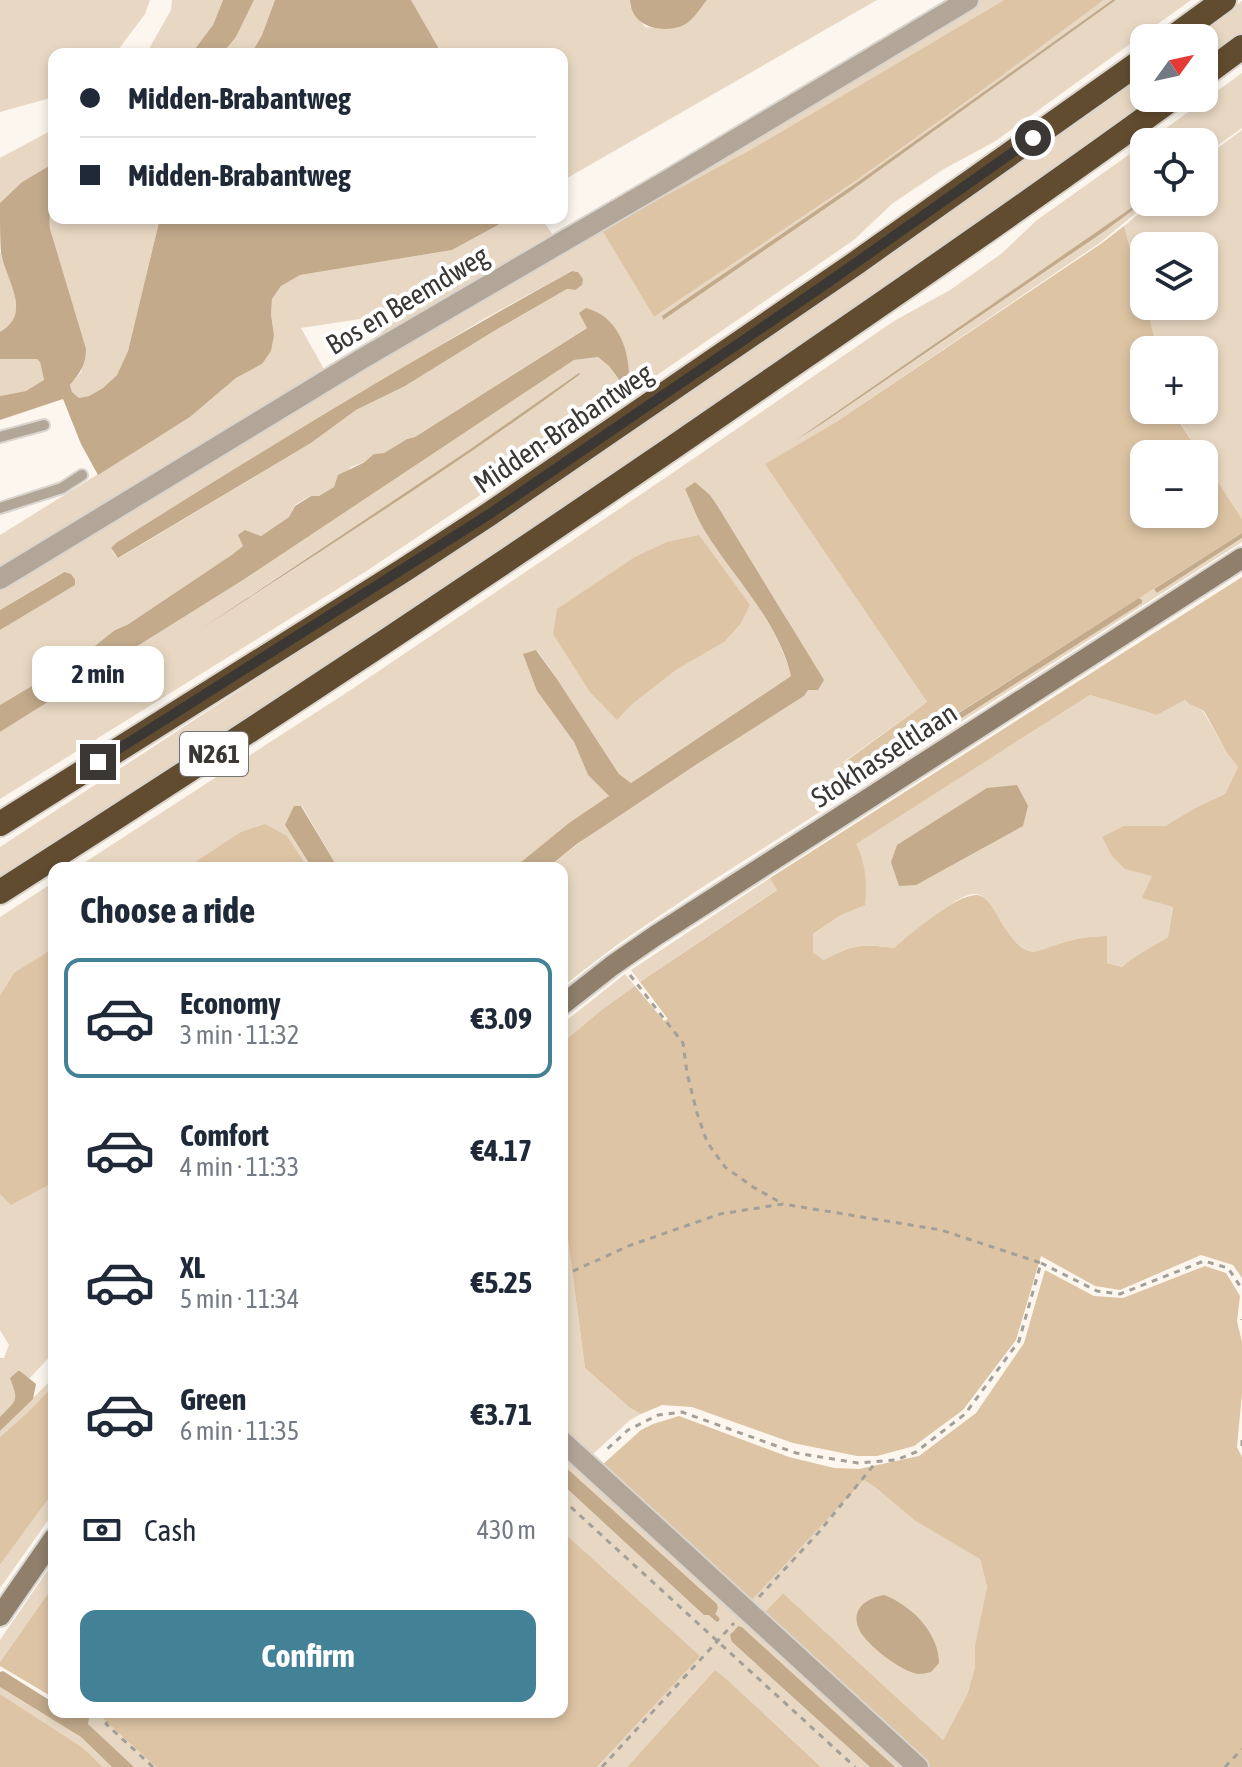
<!DOCTYPE html>
<html lang="en">
<head>
<meta charset="utf-8">
<style>
	body { margin:0; font-family:"Asap Condensed",sans-serif; background:#f6f6f7; color:#1f2937; height:100vh; display:flex; flex-direction:column; font-size:30px; white-space:nowrap }
	* { box-sizing:border-box; margin:0 }
	p { font-size:26px; color:#747a83 }
	.icon { flex:none; width:44px; height:44px; fill:none; stroke:currentColor; stroke-width:2; stroke-linecap:round; stroke-linejoin:round }
	.map { position:relative; flex:1; overflow:hidden }
	.panel { position:absolute; left:48px; top:862px; width:520px; height:856px; display:flex; flex-direction:column; background:#fff; border-radius:16px; box-shadow:0 4px 12px #0003 }
	.panel>* { flex:none }
	.top-card { position:absolute; left:48px; top:48px; width:520px; height:176px; border-radius:16px; box-shadow:0 4px 12px #0003; display:grid; align-content:center; height:176px; padding:0 32px; background:#fff }
	.needle { width:52px; rotate:57deg }
	.tools { position:absolute; left:1130px; top:24px; display:grid; gap:16px }
	.tools a { display:grid; place-items:center; width:88px; height:88px; border-radius:16px; background:#fff; box-shadow:0 4px 12px #0003; font-size:40px }
	.end { position:absolute; width:36px; height:36px; margin:-18px; border:10px solid #3a3735; background:#fff; box-shadow:0 0 0 4px #fff }
	.from { border-radius:50% }
	.bubble { position:absolute; height:56px; border-radius:16px; background:#fff; box-shadow:0 4px 12px #0003; font-size:26px; font-weight:700; line-height:56px; text-align:center }
	.top-card b { display:flex; align-items:center; gap:28px; height:76px; font-size:30px }
	.top-card b+b { border-top:2px solid #e0e1e3 }
	.top-card i { width:20px; height:20px; background:#1f2937 }
	ul { padding:0; list-style:none }
	li { display:flex; align-items:center; gap:24px; height:120px; margin:0 16px 12px; padding:0 16px; border:4px solid transparent; border-radius:16px }
	li div { flex:1 }
	li b { display:block; font-size:30px }
	li em { font-style:normal; font-weight:700 }
	li.active { border-color:#438196 }
	li>.icon { width:72px; height:72px; stroke-width:1.5 }
	h2 { padding:0 32px; font-size:36px; line-height:96px }
	.pay { display:flex; align-items:center; gap:20px; height:88px; padding:0 32px; font-size:30px }
	.pay p { margin-inline-start:auto }
	.cta { display:flex; gap:16px; margin-top:auto; padding:16px 32px }
	.cta a { flex:1; height:92px; border-radius:16px; background:#438196; color:#fff; font-size:32px; font-weight:700; line-height:92px; text-align:center }
	.map>svg:first-child { display:block }
	.green { fill:#e8d8c3; fill-rule:evenodd }
	.forest { fill:#ddc4a4; fill-rule:evenodd }
	.water { fill:#c2aa8b }
	.lines { fill:none; stroke-linecap:round; stroke-linejoin:round }
	.stream { stroke:#c2aa8b; stroke-width:5 }
	.lane-casing { stroke:#d9d4cd; stroke-width:14 }
	.street-casing { stroke:#d9d4cd; stroke-width:24 }
	.secondary-casing { stroke:#d9d4cd; stroke-width:24 }
	.highway-casing { stroke:#d9d4cd; stroke-width:28 }
	.path { stroke:#a39f99; stroke-width:3; stroke-dasharray:6 6; stroke-linecap:butt }
	.lane { stroke:#b1a698; stroke-width:10 }
	.street { stroke:#b1a698; stroke-width:20 }
	.secondary { stroke:#8f7f6b; stroke-width:20 }
	.highway { stroke:#614c2f; stroke-width:24 }
	.route { stroke:#3a3735; stroke-width:10 }
	.labels { text-anchor:middle; dominant-baseline:central; stroke-width:8; stroke-linejoin:round; paint-order:stroke }
	.shield { fill:#fff; stroke:#757372; stroke-width:2 }
	.shield-label { font-size:26px; font-weight:bold; fill:#3a3735 }
	.street-label { font-size:28px; fill:#3a3735; stroke:#fff }
</style>
</head>
<body>
<div class="map">
<svg width="1242" height="1767" viewBox="0 0 1242 1767">
	<rect width="100%" height="100%" fill="#fcf6ee"/>
	<g class="green">
		<polygon points="0,0 150,0 145,14 115,54 54,54 54,97 0,112"/>
		<polygon points="172,0 223,0 213,25 191,54 146,54 171,10"/>
		<polygon points="254,0 275,0 262,35 251,54 222,54 236,37"/>
		<path d="M411 0H630V6L645 27C679 30 687 29 707 0H877L562 181V54H442Z"/>
		<polygon points="980,0 1004,0 750,150 650,205 649,196"/>
		<path d="M1104 0H1112L856 183 685 300 662 316 663 320 848 193 1116 0H1191L994 142 944 169 893 203 855 239 835 253 530 462 368 570 0 799V732L243 580 574 360 598 357 609 366 619 381 580 313 588 327 415 437 407 439 384 453 374 454 362 463 351 467 334 487 319 496H310L295 505 289 517 261 536 251 533 243 546 233 554 127 625 115 630 82 656 0 705V630L74 585 63 572 0 610V584L600 227 654 317 857 180 988 86ZM572 271 578 272 575 290 567 289 494 331 405 386 356 410 311 443 119 558 115 555 111 548 184 501 482 320ZM501 429 249 598 248 597Z"/>
		<polygon points="1242,1 1242,34 1204,62 1204,38 1191,38"/>
		<polygon points="1144,72 1144,98 1155,98 866,303 418,607 0,879 0,847 442,558"/>
		<polygon points="1242,73 1242,128 1204,155 1204,142 1147,142"/>
		<polygon points="54,129 54,163 22,182 0,203 0,158"/>
		<polygon points="1242,130 1242,519 1204,460 1204,454 1200,454 1176,416 1174,410 1204,410 1204,350 1158,350 1146,306 1204,306 1204,246 1144,246 1144,299 1124,226 1153,202 1204,202 1204,158"/>
		<path d="M1144 144V199L810 431 925 354 1102 233 1144 202H1149L1101 242 836 422 766 464 927 702 842 763 854 779 863 774 866 778 1141 603 1142 602 1139 598 1154 589 1157 593 1242 538V542L698 890 618 944 562 987V868H547C627 804 717 751 804 696L787 619 717 505 710 495 695 482 685 489C691 502 696 517 704 529 734 576 777 621 791 676L631 783 619 774 557 679 537 650V691L574 742 588 775 609 796 518 868H338L302 806 285 825 312 868H76L349 691 671 474 894 321 950 290 1001 254 1037 220Z"/>
		<path d="M54 202V218H160L128 351 117 375 103 388 89 396 79 398 72 392 70 385 82 371 50 229C49 220 49 211 54 202Z"/>
		<polygon points="511,218 541,218 553,235 362,352 360,348 382,333 373,317 301,328 324,369 355,350 358,355 0,572 0,535 190,417 236,378 262,364 274,335 271,314 272,299 281,286 299,275 452,250"/>
		<path d="M0 252C6 268 22 303 14 320 12 325 5 329 0 332Z"/>
		<polygon points="0,359 37,359 40,362 44,381 26,391 0,396"/>
		<path d="M1090 695 1157 715 1185 700 1189 704 1203 711 1227 753 1238 767 1225 794 1195 808 1165 826H1124L1152 875 1173 906 1168 937C1152 947 1136 954 1122 967L1107 963V936C1085 936 1067 940 1047 948 1041 951 1035 953 1029 951 1015 945 1007 931 1000 920 994 910 988 895 975 894 960 892 908 936 894 948 861 944 853 944 824 960L812 953V935L841 915 865 904 855 844Z"/>
		<polygon points="770,878 778,889 640,982 631,970"/>
		<path d="M54 882V1352L29 1379 20 1371 13 1375C18 1400 19 1398 0 1417V1358H4L9 1345 0 1330V917Z"/>
		<polygon points="625,974 635,986 604,1008 562,1043 562,1024"/>
		<polygon points="562,1195 585,1368 630,1408 641,1414 630,1420 591,1456 749,1602 864,1480 980,1559 987,1587 976,1646 975,1667 967,1695 943,1740 783,1593 762,1615 562,1436"/>
		<polygon points="54,1377 54,1385 27,1413 0,1437 0,1431"/>
		<polygon points="562,1448 912,1767 895,1767 742,1627 738,1626 732,1632 732,1642 870,1767 821,1767 715,1670 627,1767 597,1767 699,1656 562,1531 562,1484 704,1614 718,1608 717,1604 562,1464"/>
		<polygon points="54,1491 54,1512 0,1588 0,1565"/>
		<polygon points="54,1561 54,1585 0,1662 0,1640"/>
		<polygon points="0,1687 81,1737 112,1767 103,1767 82,1747 0,1694"/>
		<polygon points="93,1712 101,1712 99,1715 156,1767 134,1767 88,1724 89,1719"/>
	</g>
	<g class="forest">
		<polygon points="1004,0 1104,0 988,86 857,180 654,317 600,227 649,196 650,204 750,150"/>
		<polygon points="1124,226 1144,299 1144,306 1146,306 1158,350 1144,350 1144,410 1174,410 1176,417 1200,454 1144,454 1144,514 1204,514 1204,460 1242,519 1242,533 854,779 842,764 927,702 765,464 836,422 1102,243"/>
		<polygon points="699,535 750,605 741,623 724,642 677,669 632,704 617,720 590,692 553,634 557,609 635,557 667,542"/>
		<path d="M1242 577V1278L1233 1265 1201 1255 1120 1290 1095 1286 1041 1256 1016 1340 963 1410 914 1446 877 1456H857L793 1443 692 1407 662 1405 641 1414 630 1408 585 1368 562 1195V1043L604 1008 635 986 664 1021 668 1019 640 982 777 890 770 878ZM1090 695 1157 715 1185 700 1189 704 1204 711 1227 753 1238 767 1225 794 1195 808 1165 826H1124L1102 837 1112 856 1125 869 1152 876 1142 898 1173 907 1168 937C1152 947 1136 954 1122 967L1107 963V936C1086 936 1067 940 1047 948 1041 950 1035 953 1029 951 1017 947 1010 935 1003 925 997 916 991 900 981 896 963 888 909 935 894 948 860 944 854 944 824 960L813 953V934L841 915 865 905C867 882 866 863 856 844Z"/>
		<polygon points="265,824 287,836 308,868 186,868 241,832"/>
		<polygon points="54,948 54,1182 11,1205 0,1194 0,996 14,973"/>
		<polygon points="1205,1266 1226,1273 1240,1296 1237,1321 1242,1342 1242,1393 1237,1447 1242,1457 1242,1767 927,1767 762,1615 783,1593 943,1740 967,1695 975,1667 975,1646 987,1587 980,1559 916,1521 876,1488 864,1480 749,1603 601,1466 641,1430 653,1424 679,1416 789,1457 834,1468 859,1469 919,1456 976,1413 1024,1343 1045,1270 1094,1296 1123,1298"/>
		<polygon points="54,1385 54,1491 0,1565 0,1437 27,1413"/>
		<polygon points="562,1531 700,1656 597,1767 156,1767 99,1715 101,1712 562,1712"/>
		<polygon points="54,1585 54,1698 0,1666 0,1662"/>
		<polygon points="715,1670 724,1677 821,1767 627,1767"/>
		<polygon points="0,1694 82,1747 103,1767 0,1767"/>
	</g>
	<g class="water">
		<polygon points="223,0 254,0 236,37 222,54 191,54 213,25"/>
		<polygon points="275,0 411,0 442,54 251,54 262,35"/>
		<path d="M630 0H707C700 9 691 24 679 27 657 33 631 25 630 0Z"/>
		<polygon points="1112,0 1116,0 848,193 663,320 662,316 685,300 856,183"/>
		<path d="M54 163V202C49 211 49 220 50 229L86 349C86 365 80 373 70 385L72 392 79 398 89 396 103 388 117 375 128 351 160 218H511L452 250 300 275 281 286 272 299 271 314 274 335 271 351 262 364 236 378 190 417 98 475 81 444 63 399 0 420V396L26 391 44 380 40 362 37 359H0V332C33 314 6 280 1 253 0 238 0 219 0 203L22 182Z"/>
		<polygon points="1144,199 1144,202 1102,233 820,425 796,440"/>
		<path d="M572 271 578 272 583 279 582 285 575 290 567 289 494 331 405 386 356 410 311 443 118 558 111 548 116 543C265 449 417 356 572 271Z"/>
		<path d="M586 308C616 316 628 345 629 374L620 381 609 366 598 357 574 360 243 580 0 732V705L82 656 115 630 127 625 233 554 243 546 238 535 245 530 261 536 289 517 295 506 311 496H319L334 487 338 475 363 463 374 454 384 453 407 439 415 437 587 328 579 313Z"/>
		<path d="M579 373 580 374 579 375C457 465 328 546 201 629L469 450Z"/>
		<path d="M695 482 710 495 717 505 824 680 818 690H808L804 696 697 764 577 844 547 868H514L569 823 609 796 588 775 574 742 537 691 523 654 536 650 557 679 619 774 631 783 791 676C778 620 732 576 703 528 696 516 691 502 685 489Z"/>
		<polygon points="1242,533 1242,538 1157,593 1154,589"/>
		<polygon points="64,572 71,574 75,580 75,585 0,630 0,610"/>
		<polygon points="1139,598 1142,600 1142,603 866,779 863,774"/>
		<polygon points="1017,785 1028,806 1023,826 916,885 899,886 891,862 897,845 987,788"/>
		<polygon points="294,806 301,806 338,868 312,868 285,825"/>
		<path d="M18 1371H20L36 1384 33 1399 0 1431V1417C17 1399 19 1402 10 1378Z"/>
		<polygon points="562,1464 717,1604 718,1608 715,1615 704,1615 562,1484"/>
		<path d="M884 1595C911 1605 939 1633 939 1663L931 1672C927 1673 922 1674 918 1674 902 1672 865 1644 859 1629 850 1609 867 1598 884 1595Z"/>
		<polygon points="738,1626 742,1627 895,1767 870,1767 732,1642 730,1635"/>
		<polygon points="3,1671 54,1703 54,1712 67,1712 79,1717 84,1712 93,1712 89,1719 88,1724 134,1767 112,1767 81,1737 0,1687 0,1672"/>
	</g>
	<g class="lines">
		<polyline class="stream" points="708,1611 717,1619"/>
		<g class="lane-casing">
			<g id="lane">
				<polyline points="0,437 44,425"/>
				<polyline points="0,508 62,488 82,475"/>
			</g>
		</g>
		<g class="street-casing">
			<g id="street">
				<polyline points="0,579 360,360 665,182 968,0"/>
				<polyline points="562,1441 918,1767"/>
			</g>
		</g>
		<g class="secondary-casing">
			<g id="secondary">
				<polyline points="562,1005 613,965 655,936 1242,558"/>
				<polyline points="0,1616 54,1538"/>
			</g>
		</g>
		<g class="highway-casing">
			<g id="highway">
				<polyline points="1172,38 1224,0"/>
				<polyline points="1204,75 1242,47"/>
				<polyline points="0,824 404,570 488,515 856,263 1144,59"/>
				<path d="M0 892C268 721 533 545 794 364 921 277 1048 189 1173 98"/>
			</g>
		</g>
		<g class="path">
			<polyline points="630,975 683,1043 687,1073 697,1113 707,1142 725,1167 753,1187 783,1204"/>
			<polyline points="1041,1263 1097,1291 1120,1294 1204,1261 1228,1268 1242,1289"/>
			<polyline points="562,1276 631,1245 720,1214 783,1204 941,1230 1041,1263 1019,1341 965,1414 916,1452 896,1460 858,1463 796,1453 682,1412 658,1415 628,1430 604,1452"/>
			<polyline points="1242,1319 1242,1320"/>
			<polyline points="1242,1440 1242,1446"/>
			<polyline points="562,1499 855,1767"/>
			<polyline points="759,1597 819,1532 877,1461"/>
			<polyline points="114,1712 106,1724 153,1767"/>
			<polyline points="602,1767 734,1623"/>
			<polyline points="1225,1767 1242,1749"/>
		</g>
		<use href="#lane" class="lane"/>
		<use href="#street" class="street"/>
		<use href="#secondary" class="secondary"/>
		<use href="#highway" class="highway"/>
	</g>
	<g class="lines">
		<polyline class="route" points="98,762 488,515 833,279 1033,138"/>
	</g>
	<g class="labels">
		<rect class="shield" x="180" y="732" width="68" height="44" rx="6"/>
		<g class="shield-label">
			<text x="214" y="754">N261</text>
		</g>
		<g class="street-label">
			<text transform="translate(407 300) rotate(-31)">Bos en Beemdweg</text>
			<text transform="translate(563 428) rotate(-34)">Midden-Brabantweg</text>
			<text transform="translate(884 755) rotate(-33)">Stokhasseltlaan</text>
		</g>
	</g>
</svg>
<div class="tools">
<a><svg class="needle" viewBox="-14 -14 28 28"><path d="M0-13l5 13h-10z" fill="#e53935"/><path d="M0 13l5-13h-10z" fill="#747a83"/></svg></a>
<a><svg class="icon" aria-label="locate" viewBox="0 0 24 24"><circle cx="12" cy="12" r="6"/><path d="M12 2v4M12 18v4M2 12h4M18 12h4"/></svg></a>
<a><svg class="icon" aria-label="layers" viewBox="0 0 24 24"><path d="M12 4l9 5-9 5-9-5zM3 14l9 5 9-5"/></svg></a>
<a>+</a>
<a>−</a>
</div>
<i class="end from" style="left:1033px;top:138px"></i>
<i class="end" style="left:98px;top:762px"></i>
<div class="bubble" style="left:32px;top:646px;width:132px">2 min</div>
<div class="top-card">
<b><i class="from"></i>Midden-Brabantweg</b>
<b><i></i>Midden-Brabantweg</b>
</div>
<section class="panel">
<h2>Choose a ride</h2>
<ul>
<li class="active"><svg class="icon" aria-label="car" viewBox="0 0 24 24"><path d="M5 17H2v-5l4-1 3-4h7l3 4 3 1v5h-3M9 17h6M6 11h13"/><circle cx="7" cy="17" r="2"/><circle cx="17" cy="17" r="2"/></svg><div><b>Economy</b><p>3 min · 11:32</p></div><em>€3.09</em></li>
<li><svg class="icon" aria-label="car" viewBox="0 0 24 24"><path d="M5 17H2v-5l4-1 3-4h7l3 4 3 1v5h-3M9 17h6M6 11h13"/><circle cx="7" cy="17" r="2"/><circle cx="17" cy="17" r="2"/></svg><div><b>Comfort</b><p>4 min · 11:33</p></div><em>€4.17</em></li>
<li><svg class="icon" aria-label="car" viewBox="0 0 24 24"><path d="M5 17H2v-5l4-1 3-4h7l3 4 3 1v5h-3M9 17h6M6 11h13"/><circle cx="7" cy="17" r="2"/><circle cx="17" cy="17" r="2"/></svg><div><b>XL</b><p>5 min · 11:34</p></div><em>€5.25</em></li>
<li><svg class="icon" aria-label="car" viewBox="0 0 24 24"><path d="M5 17H2v-5l4-1 3-4h7l3 4 3 1v5h-3M9 17h6M6 11h13"/><circle cx="7" cy="17" r="2"/><circle cx="17" cy="17" r="2"/></svg><div><b>Green</b><p>6 min · 11:35</p></div><em>€3.71</em></li>
</ul>
<div class="pay"><svg class="icon" aria-label="cash" viewBox="0 0 24 24"><path d="M3 7h18v10H3z"/><circle cx="12" cy="12" r="2"/></svg>Cash<p>430 m</p></div>
<div class="cta"><a>Confirm</a></div>
</section>
</div>
</body>
</html>
